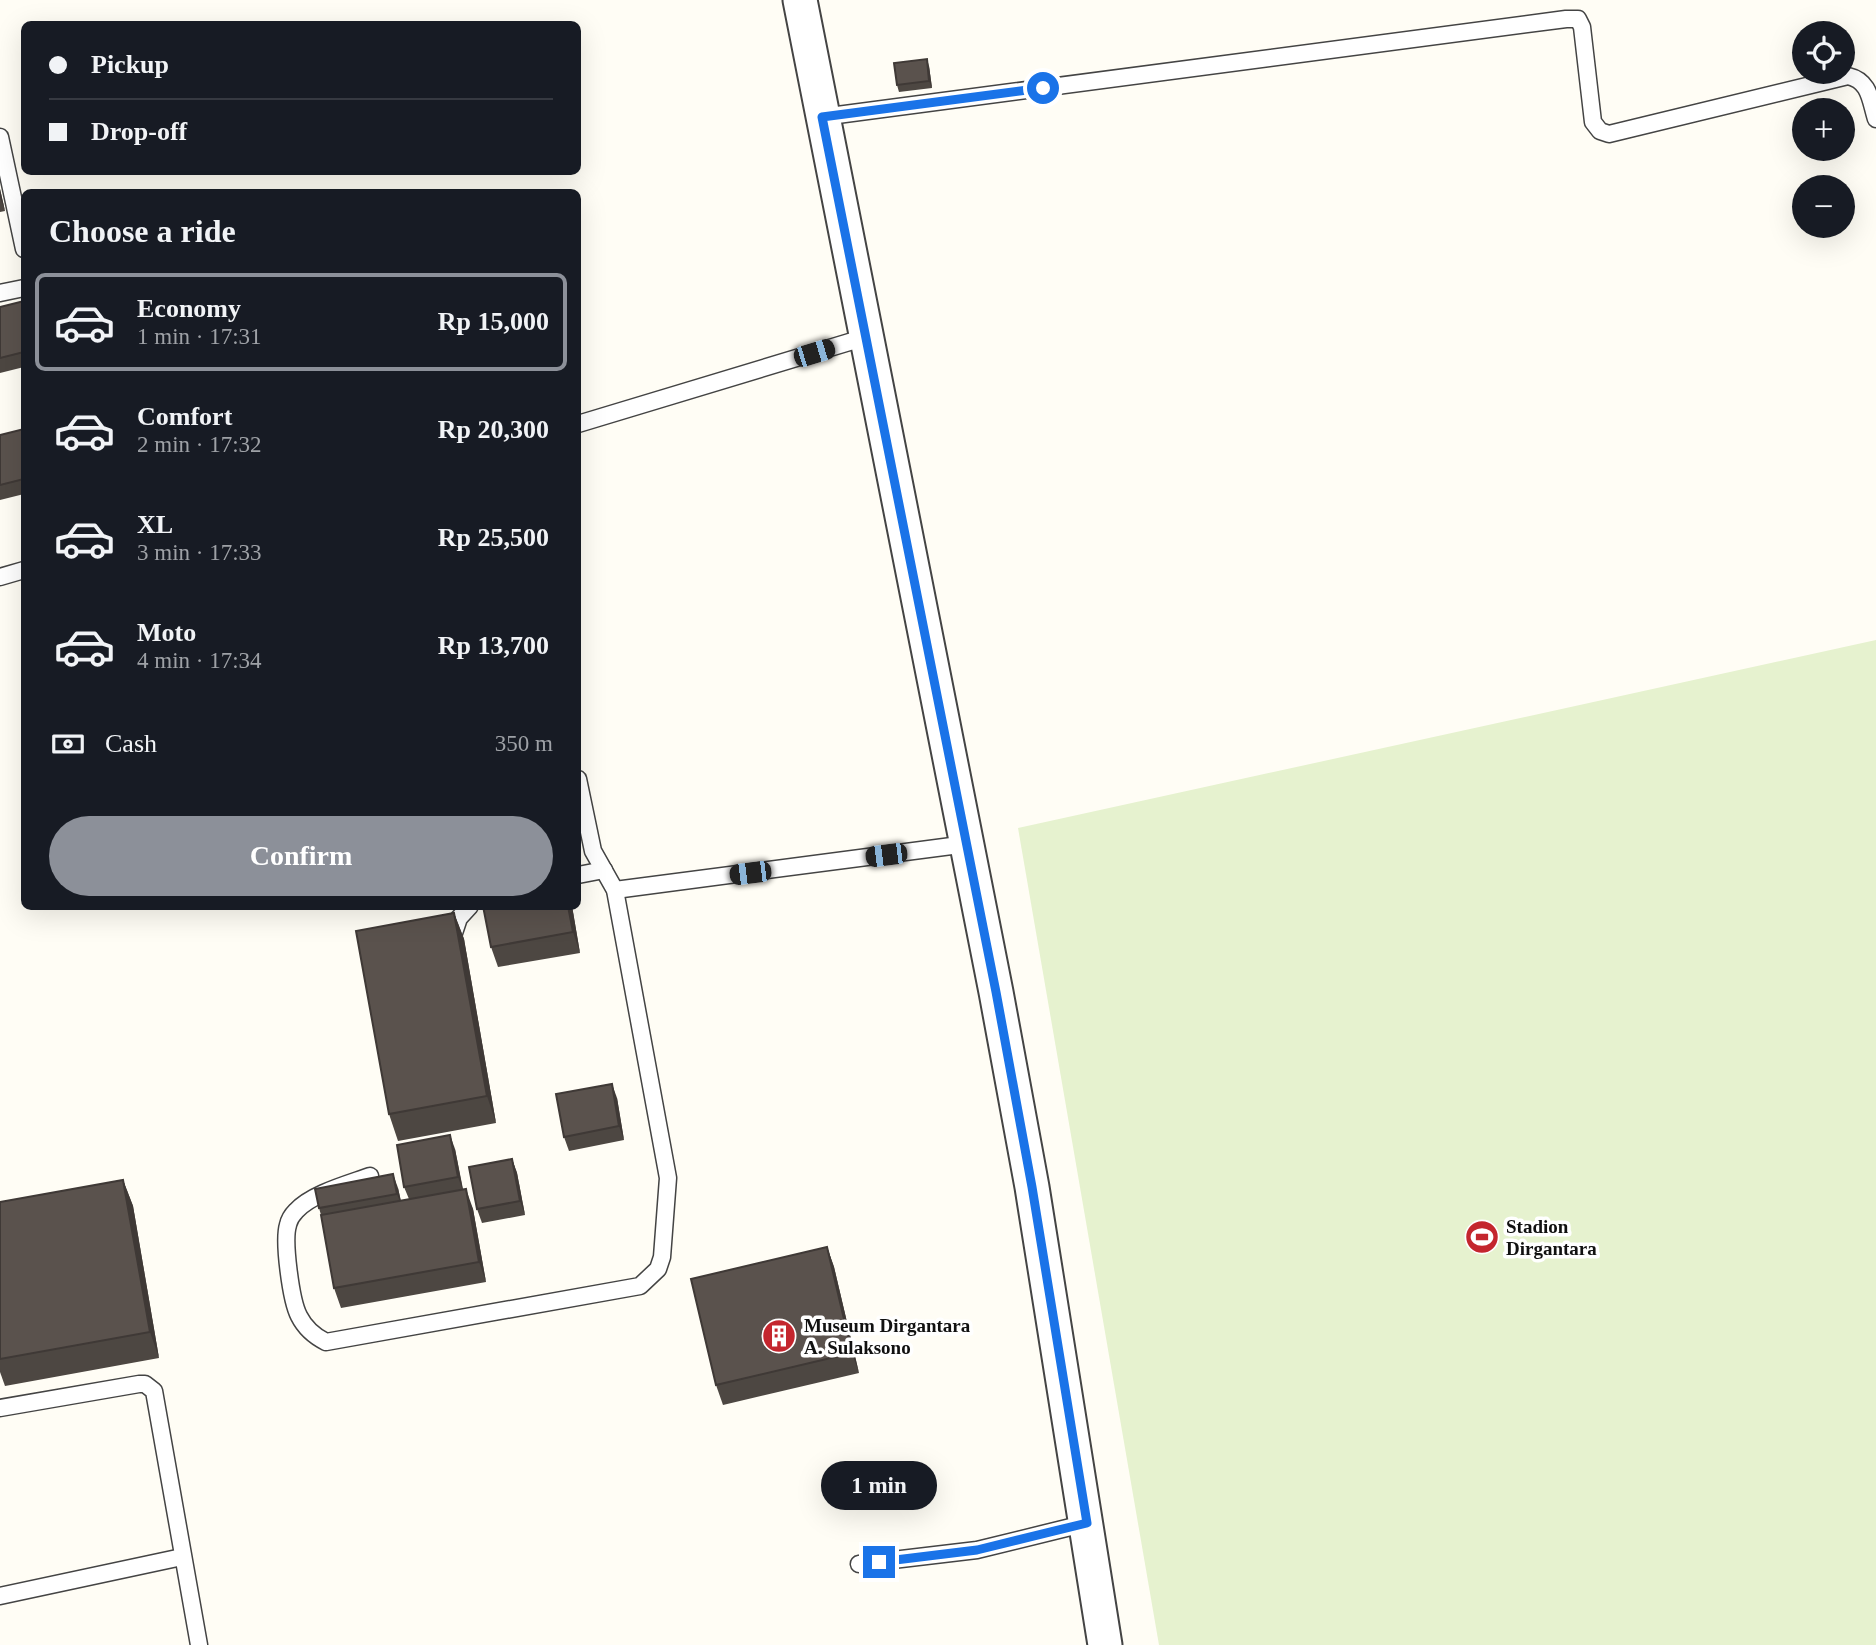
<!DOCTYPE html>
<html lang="en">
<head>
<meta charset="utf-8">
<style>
	body { margin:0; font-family:Georgia,serif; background:#242831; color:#f1f3f6; height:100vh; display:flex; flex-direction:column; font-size:26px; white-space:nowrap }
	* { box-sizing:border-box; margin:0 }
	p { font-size:23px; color:#9ea1a6 }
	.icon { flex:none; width:38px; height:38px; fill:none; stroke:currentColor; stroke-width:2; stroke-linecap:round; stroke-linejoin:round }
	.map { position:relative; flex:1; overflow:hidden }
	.panel { position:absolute; left:21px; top:189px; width:560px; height:721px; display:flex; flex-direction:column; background:#171b24; border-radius:10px; box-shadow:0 7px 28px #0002 }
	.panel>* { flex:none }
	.top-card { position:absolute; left:21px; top:21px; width:560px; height:154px; border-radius:10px; box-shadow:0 7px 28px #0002; display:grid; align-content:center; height:154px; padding:0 28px; background:#171b24 }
	.fabs { position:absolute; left:1792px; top:21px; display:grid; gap:14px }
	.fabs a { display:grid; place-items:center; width:63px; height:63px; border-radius:50%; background:#171b24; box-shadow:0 7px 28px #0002; font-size:35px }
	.end { position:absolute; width:32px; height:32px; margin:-16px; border:9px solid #1a73e8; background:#fff; box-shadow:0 0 0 4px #fff }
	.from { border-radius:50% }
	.bubble { position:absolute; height:49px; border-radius:24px; background:#171b24; box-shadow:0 7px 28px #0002; font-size:23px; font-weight:800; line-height:49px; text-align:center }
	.car { position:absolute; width:21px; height:42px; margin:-21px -10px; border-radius:9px; box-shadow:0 0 5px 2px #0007; background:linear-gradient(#222 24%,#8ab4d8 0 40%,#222 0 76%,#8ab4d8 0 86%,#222 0) }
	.top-card b { display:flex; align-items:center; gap:24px; height:66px; font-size:26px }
	.top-card b+b { border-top:2px solid #363941 }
	.top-card i { width:18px; height:18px; background:#f1f3f6 }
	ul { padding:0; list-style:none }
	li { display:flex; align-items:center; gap:21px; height:98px; margin:0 14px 10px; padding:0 14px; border:4px solid transparent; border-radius:10px }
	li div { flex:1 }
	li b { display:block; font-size:26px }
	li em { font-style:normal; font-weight:800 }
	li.on { border-color:#8c9099 }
	li>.icon { width:63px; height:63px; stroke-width:1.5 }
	h2 { padding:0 28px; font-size:32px; line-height:84px }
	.pay { display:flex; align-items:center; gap:18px; height:77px; padding:0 28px; font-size:26px }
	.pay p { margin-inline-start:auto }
	.action { display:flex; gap:14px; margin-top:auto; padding:14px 28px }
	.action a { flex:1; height:80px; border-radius:42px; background:#8c9099; color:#fff; font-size:28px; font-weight:800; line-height:80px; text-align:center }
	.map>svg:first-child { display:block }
	.pitch { fill:#e6f2cf }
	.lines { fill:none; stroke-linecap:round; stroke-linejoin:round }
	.service-casing { stroke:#444; stroke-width:19 }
	.minor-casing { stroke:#444; stroke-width:37 }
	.service { stroke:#fff; stroke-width:16 }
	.minor { stroke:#fff; stroke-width:33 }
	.wall { fill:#4d4742 }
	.shaded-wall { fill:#3f3936 }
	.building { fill:#5a524d; stroke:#3f3936; stroke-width:2 }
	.route { stroke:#1a73e8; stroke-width:9 }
	.labels { text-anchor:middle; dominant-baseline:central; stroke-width:7; stroke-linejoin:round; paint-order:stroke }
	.poi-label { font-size:19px; font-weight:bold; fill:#111; stroke:#fff; text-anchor:start }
</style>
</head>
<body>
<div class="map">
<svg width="1876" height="1645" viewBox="0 0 1876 1645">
	<rect width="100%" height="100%" fill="#fffdf5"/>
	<polygon class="pitch" points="1876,640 1876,1645 1159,1645 1018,828"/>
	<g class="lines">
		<g class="service-casing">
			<g id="service">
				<path d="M822 117 1566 19H1578L1582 27 1593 122 1600 131 1609 134 1848 76C1870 81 1870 100 1876 119"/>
				<polyline points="0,137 24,249"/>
				<polyline points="0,293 24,288"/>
				<polyline points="578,424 866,337"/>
				<polyline points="0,577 24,570"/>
				<polyline points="578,875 604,870"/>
				<polyline points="615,890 967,844"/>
				<polyline points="454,933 459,918 470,906"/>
				<path d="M370 1176C348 1184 311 1194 296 1211 293 1214 289 1220 288 1225 283 1241 291 1301 299 1316 305 1328 314 1336 326 1342L640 1286 658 1269 662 1257 668 1178 615 890 593 851 578 779"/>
				<polyline points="0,1408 139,1384 145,1384 154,1391 199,1645"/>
				<polyline points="859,1564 977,1550 1087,1523"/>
				<polyline points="0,1596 182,1557"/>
			</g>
		</g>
		<g class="minor-casing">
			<polyline id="minor" points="800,0 996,992 1032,1187 1105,1645"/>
		</g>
		<use href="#service" class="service"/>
		<use href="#minor" class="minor"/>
	</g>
	<g class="wall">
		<polygon points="929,66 932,88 899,92 897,85"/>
		<polygon points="0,189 5,211 0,212"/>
		<polygon points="24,301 24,367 0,373 0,307"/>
		<polygon points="24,429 24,494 0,500 0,435"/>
		<polygon points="572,906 580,953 498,967 491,947"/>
		<polygon points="454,913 464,939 496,1123 398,1141 389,1114"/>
		<polygon points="617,1098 624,1140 569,1151 564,1137"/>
		<polygon points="455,1149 463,1189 473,1209 486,1282 341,1308 334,1288 321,1215 319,1208 398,1188 401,1201 409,1199 404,1187"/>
		<polygon points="512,1159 517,1173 525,1215 482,1223 477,1209"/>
		<polygon points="123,1180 133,1206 159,1358 5,1386 0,1372 0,1202"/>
		<polygon points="827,1247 834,1267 859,1373 723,1405 716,1385"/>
	</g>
	<g class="shaded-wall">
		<polygon points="927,59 929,66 932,88 929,81"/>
		<polygon points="0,189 5,211 0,197"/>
		<polygon points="568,906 572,906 580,953 573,932"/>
		<polygon points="454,913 464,939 496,1123 487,1096"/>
		<polygon points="612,1084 617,1098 624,1140 619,1126"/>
		<polygon points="450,1135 455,1149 463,1191 458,1177"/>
		<polygon points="512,1159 517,1173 525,1215 520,1201"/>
		<polygon points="393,1174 398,1188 402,1207 397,1194"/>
		<polygon points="123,1180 133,1206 159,1358 150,1332"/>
		<polygon points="466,1189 473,1209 486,1282 479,1262"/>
		<polygon points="827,1247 834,1267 859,1373 852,1353"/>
	</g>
	<g class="building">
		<polygon points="927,59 929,81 897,85 894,63"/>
		<polygon points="24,301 24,352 0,358 0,307"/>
		<polygon points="24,429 24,479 0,485 0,435"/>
		<polygon points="483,906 568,906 573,932 491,947"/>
		<polygon points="454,913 487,1096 389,1114 356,931"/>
		<polygon points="612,1084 619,1126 564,1137 556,1094"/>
		<polygon points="450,1135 458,1177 404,1187 397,1145"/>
		<polygon points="512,1159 520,1201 477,1209 469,1167"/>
		<polygon points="393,1174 397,1194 319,1208 315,1189"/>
		<polygon points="123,1180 150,1332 0,1359 0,1202"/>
		<polygon points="466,1189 479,1262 334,1288 321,1215"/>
		<polygon points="827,1247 852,1353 716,1385 691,1279"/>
	</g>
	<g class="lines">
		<polyline class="route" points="879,1562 977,1550 1087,1523 1032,1187 996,992 822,117 1043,88"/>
	</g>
	<defs>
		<g id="stadium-disc" transform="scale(1.75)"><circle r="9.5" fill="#c4262e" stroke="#fff"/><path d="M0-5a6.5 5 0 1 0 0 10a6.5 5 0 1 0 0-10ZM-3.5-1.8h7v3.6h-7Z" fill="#fff"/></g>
		<g id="building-disc" transform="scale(1.75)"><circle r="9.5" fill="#c4262e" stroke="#fff"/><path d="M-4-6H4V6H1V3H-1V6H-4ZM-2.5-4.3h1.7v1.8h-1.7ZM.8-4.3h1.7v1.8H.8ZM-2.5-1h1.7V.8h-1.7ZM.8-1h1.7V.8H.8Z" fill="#fff"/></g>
	</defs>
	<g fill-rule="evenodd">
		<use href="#stadium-disc" x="1482" y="1237"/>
		<use href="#building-disc" x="779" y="1336"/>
	</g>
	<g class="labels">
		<g class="poi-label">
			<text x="1506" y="1226">Stadion<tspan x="1506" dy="22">Dirgantara</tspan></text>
			<text x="804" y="1325">Museum Dirgantara<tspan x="804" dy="22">A. Sulaksono</tspan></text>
		</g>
	</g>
</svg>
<div class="fabs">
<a><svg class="icon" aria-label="locate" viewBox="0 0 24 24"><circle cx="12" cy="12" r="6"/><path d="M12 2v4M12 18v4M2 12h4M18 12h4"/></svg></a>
<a>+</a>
<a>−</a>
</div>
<i class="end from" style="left:1043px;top:88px"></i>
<i class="end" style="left:879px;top:1562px"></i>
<div class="bubble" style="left:821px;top:1461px;width:116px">1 min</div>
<i class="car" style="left:814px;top:353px;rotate:73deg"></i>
<i class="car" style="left:886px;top:855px;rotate:263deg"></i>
<i class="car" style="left:750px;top:873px;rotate:263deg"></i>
<div class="top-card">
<b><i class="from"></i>Pickup</b>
<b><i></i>Drop-off</b>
</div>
<section class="panel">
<h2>Choose a ride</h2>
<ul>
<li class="on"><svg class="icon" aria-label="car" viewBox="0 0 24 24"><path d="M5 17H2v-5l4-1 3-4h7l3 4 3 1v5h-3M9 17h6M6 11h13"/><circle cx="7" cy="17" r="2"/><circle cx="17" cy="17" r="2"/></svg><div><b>Economy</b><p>1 min · 17:31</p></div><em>Rp 15,000</em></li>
<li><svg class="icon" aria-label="car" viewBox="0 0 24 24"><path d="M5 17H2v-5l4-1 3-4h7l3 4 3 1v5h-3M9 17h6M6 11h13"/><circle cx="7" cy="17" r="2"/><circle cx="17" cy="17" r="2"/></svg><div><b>Comfort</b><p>2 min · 17:32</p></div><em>Rp 20,300</em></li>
<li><svg class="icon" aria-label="car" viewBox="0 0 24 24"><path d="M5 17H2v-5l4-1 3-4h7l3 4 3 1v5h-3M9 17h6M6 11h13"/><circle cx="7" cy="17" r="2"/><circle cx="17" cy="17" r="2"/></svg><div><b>XL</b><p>3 min · 17:33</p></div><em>Rp 25,500</em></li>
<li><svg class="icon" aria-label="car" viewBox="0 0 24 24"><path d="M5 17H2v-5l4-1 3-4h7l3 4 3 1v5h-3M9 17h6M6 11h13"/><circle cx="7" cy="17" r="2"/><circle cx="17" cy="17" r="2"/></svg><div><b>Moto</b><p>4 min · 17:34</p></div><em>Rp 13,700</em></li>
</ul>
<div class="pay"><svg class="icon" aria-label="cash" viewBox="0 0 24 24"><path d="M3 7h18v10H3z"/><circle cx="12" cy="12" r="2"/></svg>Cash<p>350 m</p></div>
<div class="action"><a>Confirm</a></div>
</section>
</div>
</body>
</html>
